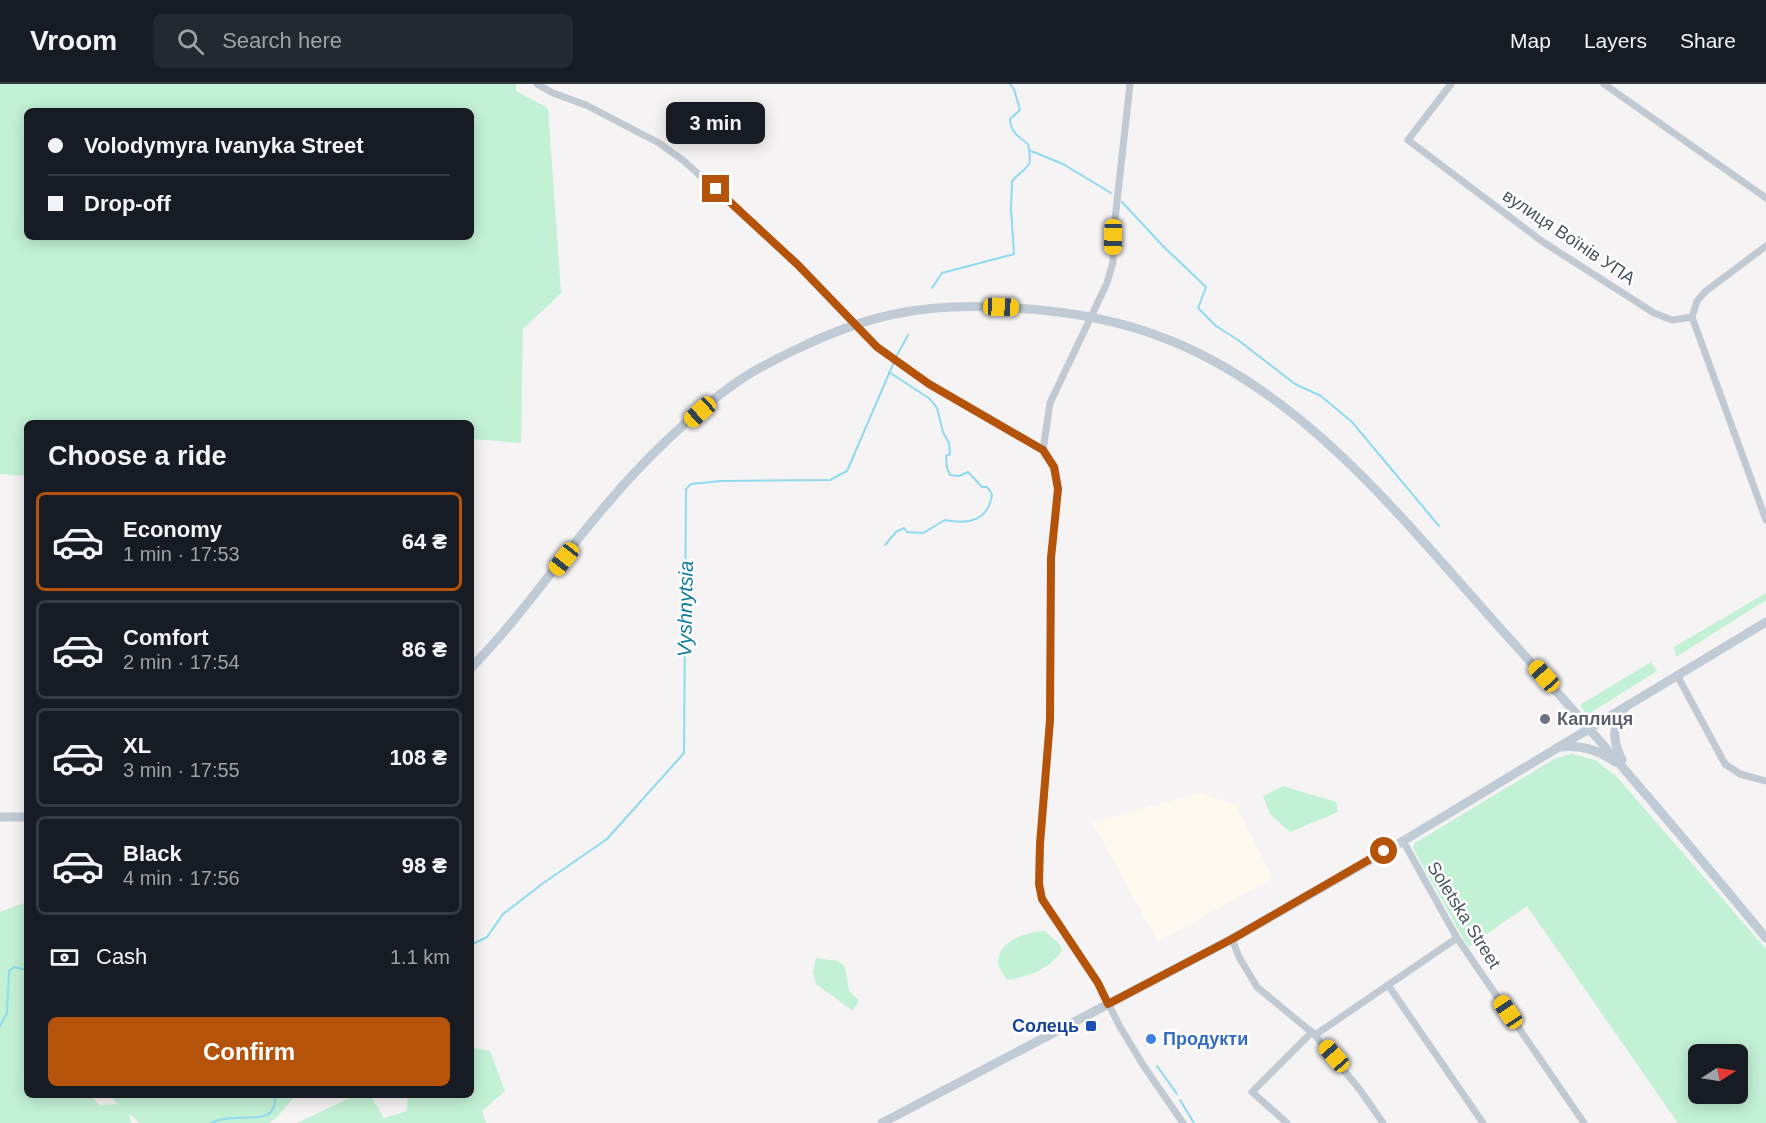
<!DOCTYPE html>
<html lang="en">
<head>
<meta charset="utf-8">
<style>
	body { margin:0; font-family:Helvetica,sans-serif; background:#242831; color:#f1f3f6; height:100vh; display:flex; flex-direction:column; font-size:22px; white-space:nowrap }
	* { box-sizing:border-box; margin:0 }
	p { font-size:20px; color:#9ea1a6 }
	.icon { flex:none; width:33px; height:33px; fill:none; stroke:currentColor; stroke-width:2; stroke-linecap:round; stroke-linejoin:round }
	.map { position:relative; flex:1; overflow:hidden }
	.panel { position:absolute; left:24px; top:336px; width:450px; height:678px; display:flex; flex-direction:column; background:#171b24; border-radius:9px; box-shadow:0 3px 15px #0003 }
	.panel>* { flex:none }
	.banner { position:absolute; left:24px; top:24px; width:450px; height:132px; border-radius:9px; box-shadow:0 3px 15px #0003; display:grid; align-content:center; height:132px; padding:0 24px; background:#171b24 }
	.needle { width:39px; rotate:78deg }
	.buttons { position:absolute; left:1688px; top:960px; display:grid; gap:12px }
	.buttons a { display:grid; place-items:center; width:60px; height:60px; border-radius:9px; background:#171b24; box-shadow:0 3px 15px #0003; font-size:30px }
	.end { position:absolute; width:27px; height:27px; margin:-14px; border:8px solid #b45309; background:#fff; box-shadow:0 0 0 3px #fff }
	.from { border-radius:50% }
	.bubble { position:absolute; height:42px; border-radius:9px; background:#171b24; box-shadow:0 3px 15px #0003; font-size:20px; font-weight:700; line-height:42px; text-align:center }
	.car { position:absolute; width:18px; height:36px; margin:-18px -9px; border-radius:8px; box-shadow:0 0 4px 2px #0007; background:linear-gradient(#f5c518 24%,#345 0 40%,#f5c518 0 76%,#345 0 86%,#f5c518 0) }
	.banner b { display:flex; align-items:center; gap:21px; height:57px; font-size:22px }
	.banner b+b { border-top:2px solid #363941 }
	.banner i { width:15px; height:15px; background:#f1f3f6 }
	ul { padding:0; list-style:none }
	li { display:flex; align-items:center; gap:18px; height:99px; margin:0 12px 9px; padding:0 12px; border:3px solid #363941; border-radius:9px }
	li div { flex:1 }
	li b { display:block; font-size:22px }
	li em { font-style:normal; font-weight:700 }
	li.selected { border-color:#b45309 }
	li>.icon { width:54px; height:54px; stroke-width:1.5 }
	h2 { padding:0 24px; font-size:27px; line-height:72px }
	.pay { display:flex; align-items:center; gap:15px; height:66px; padding:0 24px; font-size:22px }
	.pay p { margin-inline-start:auto }
	.button { display:flex; gap:12px; margin-top:auto; padding:12px 24px }
	.button a { flex:1; height:69px; border-radius:9px; background:#b45309; color:#fff; font-size:24px; font-weight:700; line-height:69px; text-align:center }
	header { display:flex; align-items:center; gap:36px; box-sizing:border-box; height:84px; padding:0 30px; background:#171b24; border-bottom:2px solid #363941 }
	header strong { font-size:28px }
	nav { display:flex; gap:33px; margin-inline-start:auto; font-size:21px }
	.search { width:420px; height:54px; background:#242831; display:flex; align-items:center; gap:15px; box-sizing:border-box; padding:0 21px; border-radius:9px; color:#9ea1a6; font-size:22px }
	.map>svg:first-child { display:block }
	.commercial { fill:#fdf9ef }
	.green { fill:#c3f1d5; fill-rule:evenodd }
	.lines { fill:none; stroke-linecap:round; stroke-linejoin:round }
	.stream { stroke:#90daee; stroke-width:2 }
	.street { stroke:#c1cad2; stroke-width:7 }
	.secondary { stroke:#c1cbd6; stroke-width:9 }
	.route { stroke:#b45309; stroke-width:8 }
	.worship-dot { fill:#6b7280; stroke:#fff; stroke-width:2 }
	.transit-dot { fill:#1a4fb4; stroke:#fff; stroke-width:2 }
	.shop-dot { fill:#3f7fe0; stroke:#fff; stroke-width:2 }
	.labels { text-anchor:middle; dominant-baseline:central; stroke-width:5; stroke-linejoin:round; paint-order:stroke }
	.street-label { font-size:18px; fill:#4a5661; stroke:#fff }
	.worship-label { font-size:18px; font-weight:bold; fill:#5b616d; stroke:#fff; text-anchor:start }
	.transit-label { font-size:18px; font-weight:bold; fill:#164399; stroke:#fff; text-anchor:end }
	.shop-label { font-size:18px; font-weight:bold; fill:#366cbe; stroke:#fff; text-anchor:start }
	.water-label { font-size:20px; font-style:italic; fill:#0c7c9b; stroke:#fff }
</style>
</head>
<body>
<header>
<strong>Vroom</strong>
<div class="search"><svg class="icon" aria-label="search" viewBox="0 0 24 24"><circle cx="10" cy="10" r="6"/><path d="M15 15l6 6"/></svg>Search here</div>
<nav><a>Map</a><a>Layers</a><a>Share</a></nav>
</header>
<div class="map">
<svg width="1766" height="1039" viewBox="0 0 1766 1039">
	<rect width="100%" height="100%" fill="#f5f3f3"/>
	<polygon class="commercial" points="1201,709 1236,721 1273,794 1158,858 1092,738"/>
	<g class="green">
		<path d="M0 0H516V7L548 24 561 209 523 245 521 359 471 355V339H27V392L0 390ZM27 27H471V153H27Z"/>
		<polygon points="1766,509 1766,516 1676,573 1674,563"/>
		<polygon points="1651,578 1657,587 1587,631 1580,621"/>
		<path d="M1572 670 1595 676 1617 693 1766 865V1039H1678L1527 822 1468 863 1414 766 1413 762 1415 759 1556 674ZM1698 970H1737V1010H1698Z"/>
		<polygon points="1283,702 1336,718 1338,728 1290,748 1270,730 1263,712"/>
		<polygon points="27,818 27,983 23,993 27,993 27,1011 91,1011 99,1021 118,1020 109,1011 296,1011 276,1034 269,1039 139,1039 130,1030 131,1039 0,1039 0,828"/>
		<path d="M1044 847 1058 858 1062 866C1049 886 1029 892 1007 896 1005 893 1001 887 999 883 993 858 1026 848 1044 847Z"/>
		<polygon points="816,874 838,877 845,883 849,907 859,916 853,927 816,900 813,888"/>
		<polygon points="471,963 490,967 505,1007 482,1027 486,1039 297,1039 356,1011 370,1011 384,1034 407,1027 408,1011 471,1011"/>
	</g>
	<g class="lines">
		<g class="stream">
			<polyline points="1031,67 1063,80 1111,109"/>
			<polyline points="1122,118 1163,162 1206,203 1198,224 1216,242 1238,256 1295,300 1321,312 1352,338 1439,442"/>
			<path d="M932 204 942 189 1014 170 1011 125 1012 97C1028 80 1033 86 1028 60 1018 52 1011 49 1010 35L1020 26 1014 5 1010 0"/>
			<polyline points="896,273 908,251"/>
			<path d="M885 461 896 448 904 444 907 448 923 449 945 436C969 441 989 436 992 410L987 403H982L968 388 959 392 950 391 947 384 946 372 950 370 949 359 943 348 937 324 930 315 889 288"/>
			<polyline points="471,861 487,853 503,830 542,800 607,755 684,669 686,405 691,400 721,397 830,396 847,387 894,278"/>
			<polyline points="0,942 7,929 9,887 14,883 27,886"/>
			<polyline points="1157,982 1177,1010"/>
			<polyline points="1180,1016 1194,1039"/>
			<path d="M211 1039C218 1036 227 1034 235 1034 255 1032 277 1039 275 1011"/>
		</g>
		<g class="street">
			<polyline points="537,0 553,9 586,21 634,46 659,59 684,77 798,181 877,263 929,300 1043,366 1055,383 1058,405 1051,474 1050,636 1040,760 1039,800 1042,815 1098,899 1119,941 1143,981 1183,1039"/>
			<polyline points="1451,0 1408,56 1543,158 1654,229 1672,236 1692,233 1697,217 1706,207 1766,162"/>
			<polyline points="1604,0 1766,114"/>
			<polyline points="1692,233 1766,436"/>
			<polyline points="1043,366 1050,319 1107,199 1113,178 1113,153 1130,0"/>
			<polyline points="1677,591 1725,680 1740,690 1766,697"/>
			<polyline points="1403,757 1457,854 1584,1039"/>
			<polyline points="1232,855 1239,873 1257,903 1315,951 1360,1006 1383,1039"/>
			<polyline points="1388,901 1483,1039"/>
			<polyline points="1315,951 1457,854"/>
			<polyline points="1287,1039 1252,1008 1312,948"/>
		</g>
		<g class="secondary">
			<path d="M471 584C521 533 560 474 607 420 643 377 691 330 737 298 756 285 776 275 797 265 865 232 918 220 994 223 1053 225 1113 233 1169 256 1307 311 1403 436 1500 544 1591 645 1679 748 1766 854"/>
			<path d="M1561 663C1581 661 1599 666 1615 678"/>
			<path d="M1622 676C1613 658 1611 643 1624 625"/>
			<polyline points="0,733 27,733"/>
			<polyline points="882,1039 1232,855 1403,757 1766,538"/>
		</g>
	</g>
	<g class="lines">
		<polyline class="route" points="716,105 798,181 877,263 929,300 1043,366 1054,383 1058,405 1051,474 1050,636 1040,760 1039,800 1042,815 1098,899 1108,920 1232,855 1384,767"/>
	</g>
	<circle class="worship-dot" cx="1545" cy="635" r="6"/>
	<rect class="transit-dot" x="1085" y="936" width="12" height="12" rx="3"/>
	<circle class="shop-dot" cx="1151" cy="955" r="6"/>
	<g class="labels">
		<g class="street-label">
			<text transform="translate(1569 153) rotate(34)">вулиця Воїнів УПА</text>
			<text transform="translate(1464 831) rotate(58)">Soletska Street</text>
		</g>
		<g class="worship-label">
			<text x="1557" y="635">Каплиця</text>
		</g>
		<g class="transit-label">
			<text x="1079" y="942">Солець</text>
		</g>
		<g class="shop-label">
			<text x="1163" y="955">Продукти</text>
		</g>
		<g class="water-label">
			<text transform="translate(685 525) rotate(-89)">Vyshnytsia</text>
		</g>
	</g>
</svg>
<div class="buttons">
<a><svg class="needle" viewBox="-14 -14 28 28"><path d="M0-13l5 13h-10z" fill="#e53935"/><path d="M0 13l5-13h-10z" fill="#9ea1a6"/></svg></a>
</div>
<i class="end from" style="left:1384px;top:767px"></i>
<i class="end" style="left:716px;top:105px"></i>
<div class="bubble" style="left:666px;top:18px;width:99px">3 min</div>
<i class="car" style="left:1113px;top:153px;rotate:181deg"></i>
<i class="car" style="left:1001px;top:223px;rotate:92deg"></i>
<i class="car" style="left:700px;top:328px;rotate:228deg"></i>
<i class="car" style="left:564px;top:475px;rotate:218deg"></i>
<i class="car" style="left:1544px;top:592px;rotate:318deg"></i>
<i class="car" style="left:1508px;top:928px;rotate:326deg"></i>
<i class="car" style="left:1334px;top:972px;rotate:319deg"></i>
<div class="banner">
<b><i class="from"></i>Volodymyra Ivanyka Street</b>
<b><i></i>Drop-off</b>
</div>
<section class="panel">
<h2>Choose a ride</h2>
<ul>
<li class="selected"><svg class="icon" aria-label="car" viewBox="0 0 24 24"><path d="M5 17H2v-5l4-1 3-4h7l3 4 3 1v5h-3M9 17h6M6 11h13"/><circle cx="7" cy="17" r="2"/><circle cx="17" cy="17" r="2"/></svg><div><b>Economy</b><p>1 min · 17:53</p></div><em>64 ₴</em></li>
<li><svg class="icon" aria-label="car" viewBox="0 0 24 24"><path d="M5 17H2v-5l4-1 3-4h7l3 4 3 1v5h-3M9 17h6M6 11h13"/><circle cx="7" cy="17" r="2"/><circle cx="17" cy="17" r="2"/></svg><div><b>Comfort</b><p>2 min · 17:54</p></div><em>86 ₴</em></li>
<li><svg class="icon" aria-label="car" viewBox="0 0 24 24"><path d="M5 17H2v-5l4-1 3-4h7l3 4 3 1v5h-3M9 17h6M6 11h13"/><circle cx="7" cy="17" r="2"/><circle cx="17" cy="17" r="2"/></svg><div><b>XL</b><p>3 min · 17:55</p></div><em>108 ₴</em></li>
<li><svg class="icon" aria-label="car" viewBox="0 0 24 24"><path d="M5 17H2v-5l4-1 3-4h7l3 4 3 1v5h-3M9 17h6M6 11h13"/><circle cx="7" cy="17" r="2"/><circle cx="17" cy="17" r="2"/></svg><div><b>Black</b><p>4 min · 17:56</p></div><em>98 ₴</em></li>
</ul>
<div class="pay"><svg class="icon" aria-label="cash" viewBox="0 0 24 24"><path d="M3 7h18v10H3z"/><circle cx="12" cy="12" r="2"/></svg>Cash<p>1.1 km</p></div>
<div class="button"><a>Confirm</a></div>
</section>
</div>
</body>
</html>
